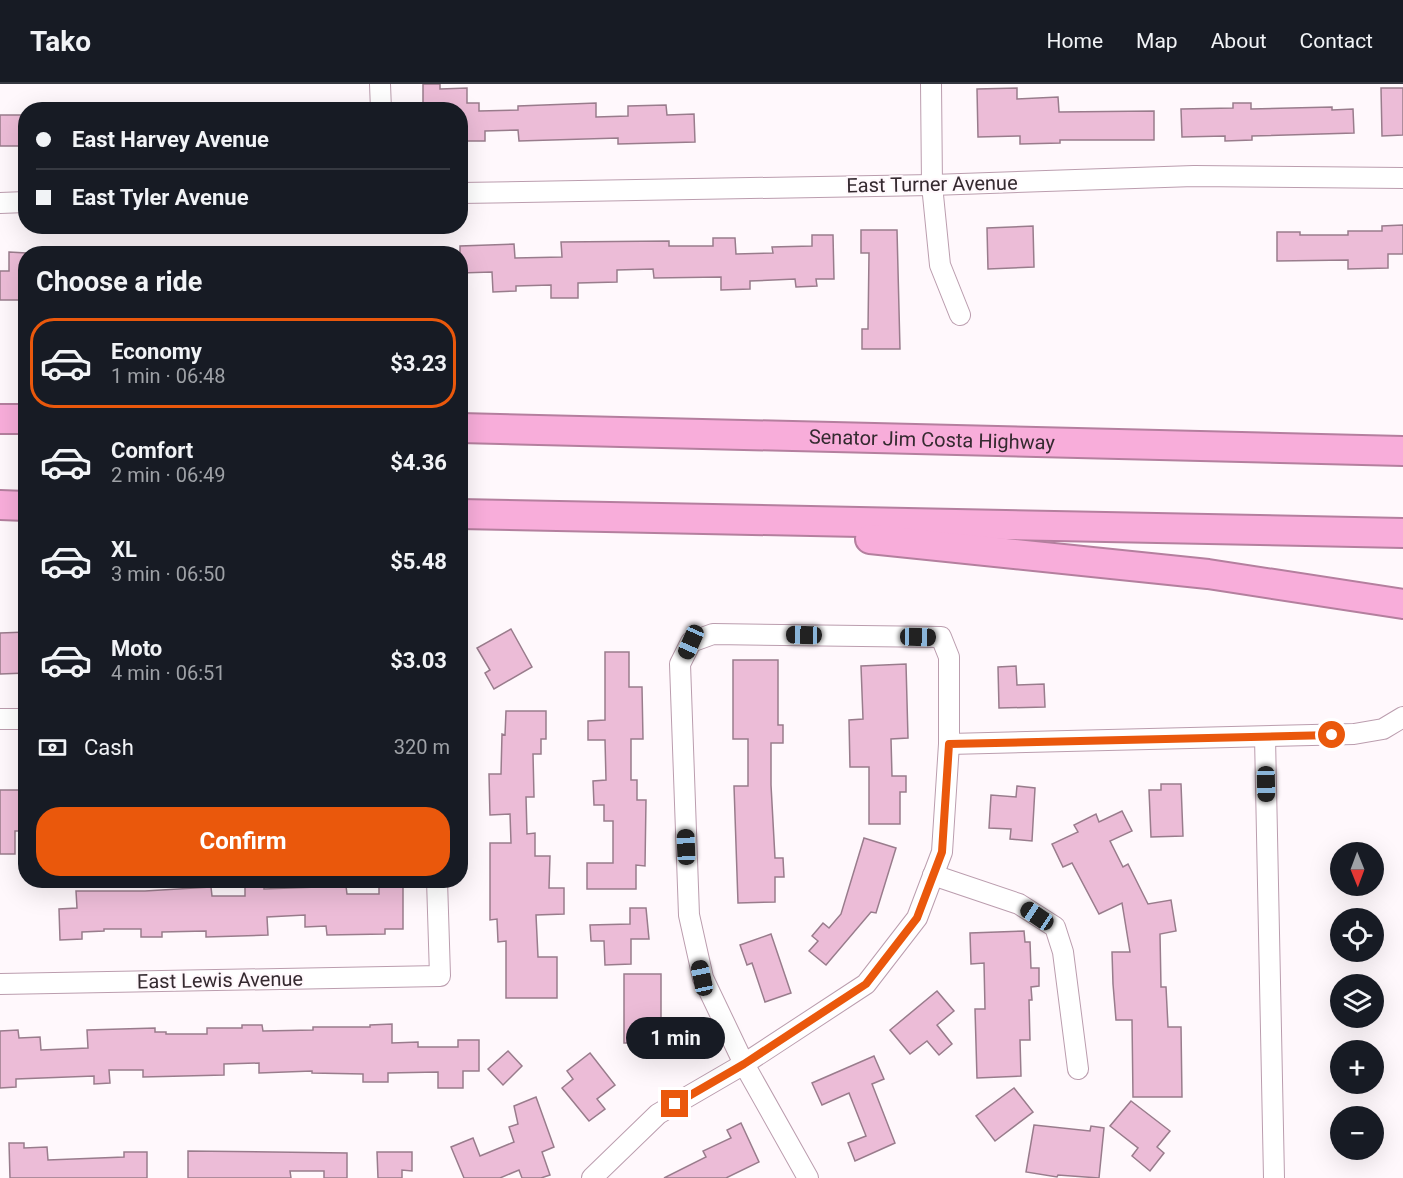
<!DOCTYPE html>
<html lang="en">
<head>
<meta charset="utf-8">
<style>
	body { margin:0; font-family:Roboto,sans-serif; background:#20242c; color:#f1f3f6; height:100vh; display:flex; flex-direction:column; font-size:22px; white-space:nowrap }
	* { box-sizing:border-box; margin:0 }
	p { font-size:20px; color:#9ea1a6 }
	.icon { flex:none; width:33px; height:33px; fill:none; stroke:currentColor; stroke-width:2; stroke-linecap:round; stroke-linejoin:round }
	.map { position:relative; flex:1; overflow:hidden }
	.panel { position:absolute; left:18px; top:162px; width:450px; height:642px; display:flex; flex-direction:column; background:#171b24; border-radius:24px; box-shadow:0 6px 24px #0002 }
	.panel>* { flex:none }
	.guide { position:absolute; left:18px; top:18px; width:450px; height:132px; border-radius:24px; box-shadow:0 6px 24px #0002; display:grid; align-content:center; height:132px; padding:0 18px; background:#171b24 }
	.needle { width:39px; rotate:179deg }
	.buttons { position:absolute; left:1330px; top:758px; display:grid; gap:12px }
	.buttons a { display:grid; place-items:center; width:54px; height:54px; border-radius:50%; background:#171b24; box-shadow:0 6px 24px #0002; font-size:30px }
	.end { position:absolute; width:27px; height:27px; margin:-14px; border:8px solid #ea580c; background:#fff; box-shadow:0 0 0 3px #fff }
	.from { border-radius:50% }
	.bubble { position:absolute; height:42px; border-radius:21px; background:#171b24; box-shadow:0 6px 24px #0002; font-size:20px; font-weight:700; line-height:42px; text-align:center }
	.car { position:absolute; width:18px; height:36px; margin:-18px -9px; border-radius:8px; box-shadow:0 0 4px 2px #0007; background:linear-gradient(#222 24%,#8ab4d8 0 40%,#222 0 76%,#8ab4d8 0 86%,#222 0) }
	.guide b { display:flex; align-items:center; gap:21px; height:57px; font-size:22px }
	.guide b+b { border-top:2px solid #363941 }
	.guide i { width:15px; height:15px; background:#f1f3f6 }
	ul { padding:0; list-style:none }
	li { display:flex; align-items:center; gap:18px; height:90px; margin:0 12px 9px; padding:0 6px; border:3px solid transparent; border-radius:24px }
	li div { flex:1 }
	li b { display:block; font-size:22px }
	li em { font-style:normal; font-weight:700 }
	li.on { border-color:#ea580c }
	li>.icon { width:54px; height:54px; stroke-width:1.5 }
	h2 { padding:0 18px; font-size:27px; line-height:72px }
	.pay { display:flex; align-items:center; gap:15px; height:66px; padding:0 18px; font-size:22px }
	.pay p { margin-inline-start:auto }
	.primary-button { display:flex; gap:12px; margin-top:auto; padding:12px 18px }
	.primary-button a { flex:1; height:69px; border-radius:24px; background:#ea580c; color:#fff; font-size:24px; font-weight:700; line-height:69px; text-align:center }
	header { display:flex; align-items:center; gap:36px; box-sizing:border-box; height:84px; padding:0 30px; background:#171b24; border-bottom:2px solid #363941 }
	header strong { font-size:28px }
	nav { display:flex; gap:33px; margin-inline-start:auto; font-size:21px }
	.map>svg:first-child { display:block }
	.building { fill:#ecbcd7; stroke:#997c8c; stroke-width:1.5 }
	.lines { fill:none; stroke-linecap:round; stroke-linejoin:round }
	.minor-casing { stroke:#bb9dae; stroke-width:22 }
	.highway-casing { stroke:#b47f9e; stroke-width:32 }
	.minor { stroke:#fff; stroke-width:20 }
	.highway { stroke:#f8adda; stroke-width:28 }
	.route { stroke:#ea580c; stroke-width:8 }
	.labels { text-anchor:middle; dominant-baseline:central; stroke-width:4.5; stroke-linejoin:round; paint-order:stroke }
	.street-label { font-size:20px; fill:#352a30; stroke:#fff8fc }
</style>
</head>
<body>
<header>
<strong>Tako</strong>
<nav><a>Home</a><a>Map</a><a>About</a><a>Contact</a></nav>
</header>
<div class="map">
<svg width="1403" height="1094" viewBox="0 0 1403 1094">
	<rect width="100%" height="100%" fill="#fff8fc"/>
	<g class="building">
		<polygon points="423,0 440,0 440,5 467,4 467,19 479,19 479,27 518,26 518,22 596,19 596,33 628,32 628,22 666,21 667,31 694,30 695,58 618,60 618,54 519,57 518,46 485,47 485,57 460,57 460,26 423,26"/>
		<polygon points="1017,4 1017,15 1058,13 1059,28 1154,27 1154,56 1060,56 1060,59 1020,60 1020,52 978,53 977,5"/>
		<polygon points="1381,4 1403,4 1403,51 1382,52"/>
		<polygon points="1233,19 1251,19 1251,25 1332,23 1332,26 1353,25 1354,49 1252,52 1252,56 1225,57 1225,52 1182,53 1181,25 1233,24"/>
		<rect x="0" y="31" width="26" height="31"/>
		<polygon points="1403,141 1403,170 1388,170 1388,184 1348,185 1348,176 1277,177 1277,148 1300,148 1300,151 1348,151 1348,147 1382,147 1382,142"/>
		<polygon points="1033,142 1034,183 988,185 987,144"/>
		<polygon points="861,146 897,146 900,265 862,265 862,245 868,245 869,169 861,169"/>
		<polygon points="812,151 833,151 834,195 816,195 817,202 796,203 795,195 750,197 750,205 721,206 721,193 654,194 653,185 617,186 617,198 578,199 578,214 551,214 551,201 516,202 516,207 493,208 492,188 460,189 460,162 514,160 515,174 562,173 561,158 669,157 669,162 713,162 713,154 735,154 736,170 773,169 772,163 812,162"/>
		<polygon points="9,168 26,169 26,216 0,216 0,187 9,187"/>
		<polygon points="511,545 532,583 494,605 485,589 490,586 477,564"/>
		<polygon points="26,548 26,589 0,590 0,549"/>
		<polygon points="605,568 629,568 629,603 642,603 643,655 631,655 631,696 637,696 637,716 646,716 645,782 636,781 636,805 587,805 587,779 613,779 613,737 604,737 604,721 594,721 593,697 606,696 605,656 588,656 588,637 605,636"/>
		<polygon points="733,576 778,576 778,641 783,641 783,659 771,659 771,701 775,774 783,774 784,793 775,793 775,818 738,819 734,702 748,702 748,655 733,655"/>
		<polygon points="906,580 908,654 891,655 892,692 906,692 906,708 900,708 900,740 869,740 869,683 850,683 849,636 863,635 861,582"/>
		<polygon points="1016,582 1017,601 1044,600 1045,623 999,624 998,583"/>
		<polygon points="506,627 546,627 546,655 541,655 541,670 533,670 534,713 526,713 527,750 535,749 535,772 550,772 549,804 564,804 564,830 536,831 538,873 557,873 557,914 506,914 506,857 498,858 497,835 490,836 490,759 511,759 510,730 490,731 489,690 501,690 502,650 505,651"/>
		<polygon points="1161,700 1181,700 1183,752 1151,753 1149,706 1161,706"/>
		<polygon points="1017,702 1035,704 1032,757 1010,755 1011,745 989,744 991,711 1016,713"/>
		<polygon points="0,706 26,706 26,747 15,747 15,770 0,770"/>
		<polygon points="1122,727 1132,747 1110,757 1123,783 1128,780 1148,820 1171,816 1176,847 1160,850 1161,903 1166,903 1168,943 1181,943 1182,1013 1133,1013 1132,936 1116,936 1113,900 1112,868 1130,868 1122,819 1099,830 1072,779 1063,783 1052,760 1078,748 1074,741 1096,730 1099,738"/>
		<polygon points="864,754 896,764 876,829 871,828 826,881 809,867 818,857 812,852 823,839 829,844 841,830"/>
		<polygon points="245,796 264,796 264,805 346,802 347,810 379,810 379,796 403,796 403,845 385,845 385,850 327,851 326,842 305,843 305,831 267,833 268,851 206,853 206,847 162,848 162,853 141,853 141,845 104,845 104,847 82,848 82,855 60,856 59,825 77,824 76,807 145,807 211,803 212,812 245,812"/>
		<polygon points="630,824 646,824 649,855 631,855 631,880 605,881 604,857 591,857 590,841 630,840"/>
		<polygon points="1024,847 1025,858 1030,858 1031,884 1039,884 1039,902 1031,903 1032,916 1029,916 1030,956 1020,956 1021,992 977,994 975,925 985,925 984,879 971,880 970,849"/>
		<polygon points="771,850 791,909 765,918 752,879 747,881 740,861"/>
		<rect x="624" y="890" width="37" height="69"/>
		<polygon points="937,907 954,927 937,941 952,960 939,971 927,957 910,970 890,946"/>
		<polygon points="392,940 392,959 418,958 418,963 458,963 458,956 479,956 479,987 463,987 463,1004 438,1004 438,988 388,989 388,998 363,998 363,990 312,989 312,987 259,989 259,979 224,980 224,991 143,993 143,986 109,986 110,999 94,1000 94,992 16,995 16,1003 0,1004 0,947 18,946 19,954 40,953 41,966 88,964 87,946 155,944 155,948 166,948 166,950 207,950 207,944 242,944 242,941 262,941 263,947 313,946 313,943 370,943 370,941"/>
		<polygon points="508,967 522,982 503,1001 488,985"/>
		<polygon points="590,969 615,1001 597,1015 605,1025 589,1037 562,1004 573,995 567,987"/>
		<polygon points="874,972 884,995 872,1000 895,1059 855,1077 848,1059 866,1052 849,1009 822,1021 812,999"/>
		<polygon points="1014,1004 1033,1028 995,1057 976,1032"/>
		<polygon points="536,1013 554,1063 542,1068 550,1091 541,1094 522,1094 519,1086 500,1094 464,1094 451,1063 473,1054 480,1072 514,1058 509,1043 518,1040 514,1022"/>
		<polygon points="1131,1017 1170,1047 1157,1063 1164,1069 1150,1087 1132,1072 1138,1064 1110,1042"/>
		<polygon points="741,1039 759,1078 726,1094 664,1094 706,1073 703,1067 731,1054 727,1046"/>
		<polygon points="1034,1041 1090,1047 1091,1042 1104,1044 1099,1094 1058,1091 1057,1093 1026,1088"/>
		<polygon points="9,1059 24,1059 24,1064 47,1063 48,1076 124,1073 124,1068 147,1068 147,1094 10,1094"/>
		<polygon points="188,1067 347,1069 347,1094 324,1094 324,1087 290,1087 291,1094 188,1094"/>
		<polygon points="377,1068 412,1068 412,1087 402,1086 402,1094 378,1094"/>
	</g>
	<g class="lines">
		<g class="minor-casing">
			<g id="minor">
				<polyline points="380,0 381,26"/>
				<polyline points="931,0 932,101 940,181 960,231"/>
				<polyline points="460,109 932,101 1194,92 1403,94"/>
				<polyline points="0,119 26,118"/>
				<polyline points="0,635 26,635"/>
				<polyline points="1265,653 1274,1094"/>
				<polyline points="949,660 1354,650 1383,645 1403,633"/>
				<polyline points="933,791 1019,820 1055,843 1063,868 1078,985"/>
				<polyline points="0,900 440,892 437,796"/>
				<polyline points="592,1094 658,1030 744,980 866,900 917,834 942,768 949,660 949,573 941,553 713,550 691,558 680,580 689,831 703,894 744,980 808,1094"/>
			</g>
		</g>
		<g class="highway-casing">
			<g id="highway">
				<polyline points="0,335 26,335"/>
				<path id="s1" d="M460 344 1403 367"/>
				<polyline points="0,421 26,422"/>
				<polyline points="460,430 1403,449"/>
				<polyline points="870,455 1208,490 1403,520"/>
			</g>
		</g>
		<use href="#minor" class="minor"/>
		<use href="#highway" class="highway"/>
	</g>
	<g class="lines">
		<polyline class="route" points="675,1020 744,980 866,900 917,834 942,768 949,660 1332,651"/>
	</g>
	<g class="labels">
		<g class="street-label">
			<text transform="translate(932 100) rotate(-1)">East Turner Avenue</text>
			<text stroke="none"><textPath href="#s1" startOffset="472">Senator Jim Costa Highway</textPath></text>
			<text transform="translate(220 896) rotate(-1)">East Lewis Avenue</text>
		</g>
	</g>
</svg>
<div class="buttons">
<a><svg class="needle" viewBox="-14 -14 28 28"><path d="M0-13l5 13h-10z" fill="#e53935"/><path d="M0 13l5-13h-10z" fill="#9ea1a6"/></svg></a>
<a><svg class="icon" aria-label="locate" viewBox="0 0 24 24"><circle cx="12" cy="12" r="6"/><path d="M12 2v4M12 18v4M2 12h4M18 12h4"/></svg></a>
<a><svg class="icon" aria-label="layers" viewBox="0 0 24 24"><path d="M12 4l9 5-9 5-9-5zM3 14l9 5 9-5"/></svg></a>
<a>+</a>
<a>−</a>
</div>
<i class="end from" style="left:1332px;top:651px"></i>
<i class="end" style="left:675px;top:1020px"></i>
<div class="bubble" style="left:626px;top:933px;width:99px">1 min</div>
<i class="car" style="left:804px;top:551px;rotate:271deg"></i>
<i class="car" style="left:918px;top:553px;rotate:91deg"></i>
<i class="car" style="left:691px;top:558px;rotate:204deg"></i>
<i class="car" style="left:1266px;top:700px;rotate:179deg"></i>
<i class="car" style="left:686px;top:763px;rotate:358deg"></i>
<i class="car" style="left:1037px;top:832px;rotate:304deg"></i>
<i class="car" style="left:702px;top:894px;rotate:348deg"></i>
<div class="guide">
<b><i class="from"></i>East Harvey Avenue</b>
<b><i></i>East Tyler Avenue</b>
</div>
<section class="panel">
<h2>Choose a ride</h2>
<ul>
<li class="on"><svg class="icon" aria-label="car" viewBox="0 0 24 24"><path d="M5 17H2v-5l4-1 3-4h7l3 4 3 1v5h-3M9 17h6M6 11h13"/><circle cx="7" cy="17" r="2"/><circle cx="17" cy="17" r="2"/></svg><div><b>Economy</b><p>1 min · 06:48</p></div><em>$3.23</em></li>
<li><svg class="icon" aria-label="car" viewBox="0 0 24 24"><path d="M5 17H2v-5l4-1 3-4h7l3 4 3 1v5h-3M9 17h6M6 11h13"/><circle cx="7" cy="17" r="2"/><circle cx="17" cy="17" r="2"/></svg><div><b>Comfort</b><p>2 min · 06:49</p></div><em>$4.36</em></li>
<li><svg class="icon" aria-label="car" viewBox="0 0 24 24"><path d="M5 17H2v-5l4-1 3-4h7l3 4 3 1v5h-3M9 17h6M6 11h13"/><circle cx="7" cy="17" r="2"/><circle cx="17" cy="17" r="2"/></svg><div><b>XL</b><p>3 min · 06:50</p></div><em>$5.48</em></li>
<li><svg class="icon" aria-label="car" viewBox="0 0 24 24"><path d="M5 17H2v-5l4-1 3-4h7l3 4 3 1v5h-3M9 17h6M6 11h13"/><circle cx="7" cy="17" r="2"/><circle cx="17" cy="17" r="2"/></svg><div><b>Moto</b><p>4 min · 06:51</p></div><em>$3.03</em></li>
</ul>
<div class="pay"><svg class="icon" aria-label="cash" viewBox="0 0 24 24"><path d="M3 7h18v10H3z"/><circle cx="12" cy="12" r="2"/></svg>Cash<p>320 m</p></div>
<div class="primary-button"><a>Confirm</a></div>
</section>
</div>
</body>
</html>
